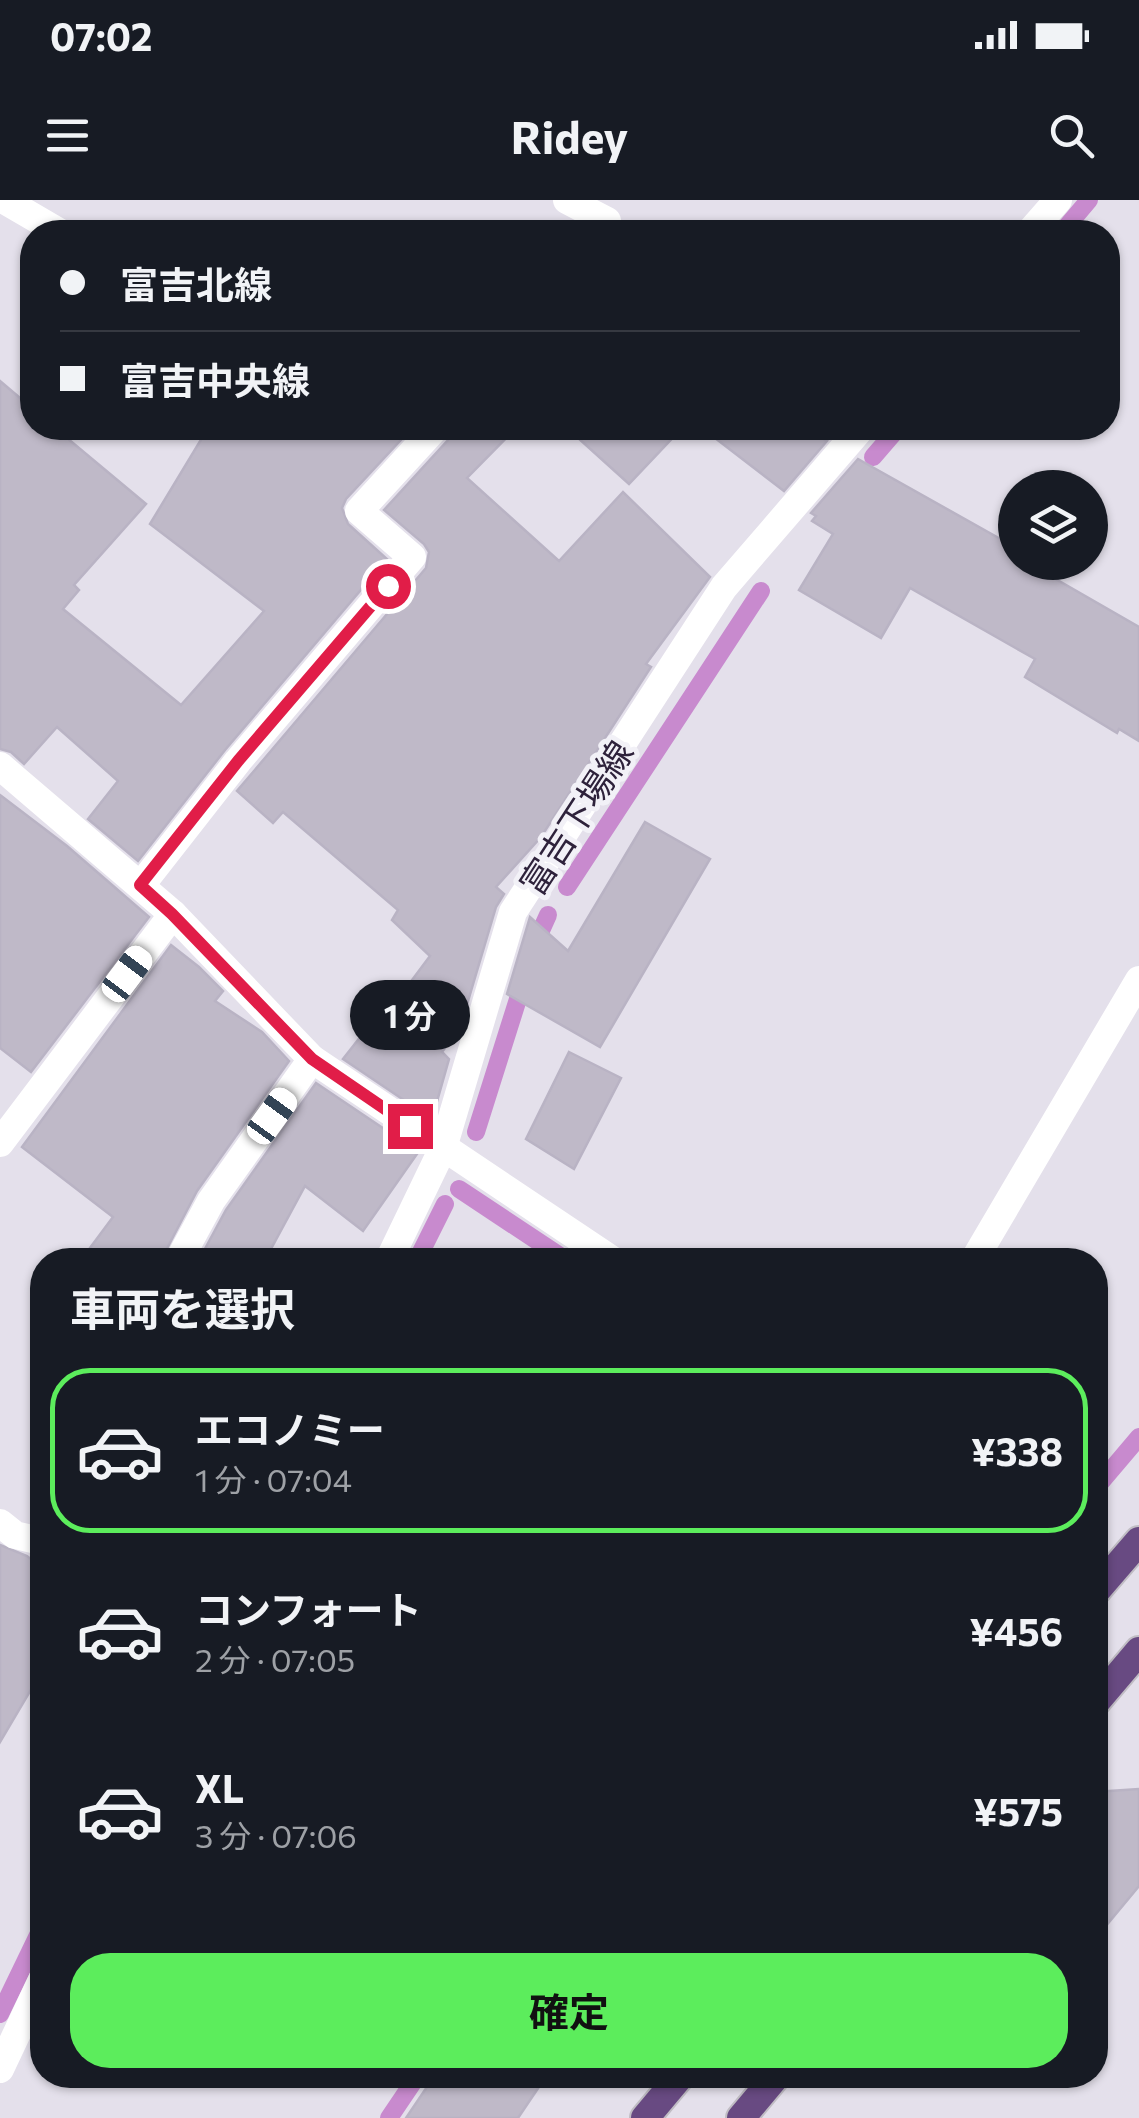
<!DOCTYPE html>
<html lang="ja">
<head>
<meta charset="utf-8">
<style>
	body { margin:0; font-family:Commissioner,"Noto Sans JP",sans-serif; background:#20242c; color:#f1f3f6; height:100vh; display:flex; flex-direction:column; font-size:38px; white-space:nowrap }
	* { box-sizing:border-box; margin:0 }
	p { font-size:32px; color:#9ea1a6 }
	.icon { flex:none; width:55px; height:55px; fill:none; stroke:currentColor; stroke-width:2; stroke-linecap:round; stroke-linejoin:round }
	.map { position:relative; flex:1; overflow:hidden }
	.side { position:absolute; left:30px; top:1048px; width:1078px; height:840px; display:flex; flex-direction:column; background:#171b24; border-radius:40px; box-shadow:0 2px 8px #0004 }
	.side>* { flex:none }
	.top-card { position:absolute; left:20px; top:20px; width:1100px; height:220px; border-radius:40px; box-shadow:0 2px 8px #0004; display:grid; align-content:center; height:220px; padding:0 40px; background:#171b24 }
	.buttons { position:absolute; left:998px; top:270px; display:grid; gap:20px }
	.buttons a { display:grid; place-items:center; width:110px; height:110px; border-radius:50%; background:#171b24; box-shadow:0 2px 8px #0004; font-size:50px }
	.end { position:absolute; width:45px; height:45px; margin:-22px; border:12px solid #e11d48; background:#fff; box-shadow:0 0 0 5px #fff }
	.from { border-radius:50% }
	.bubble { position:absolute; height:70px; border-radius:35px; background:#171b24; box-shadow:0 2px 8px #0004; font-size:32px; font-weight:700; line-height:70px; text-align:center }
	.car { position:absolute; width:30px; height:60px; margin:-30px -15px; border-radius:12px; box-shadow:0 0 8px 2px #0007; background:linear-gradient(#fff 24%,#345 0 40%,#fff 0 76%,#345 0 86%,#fff 0) }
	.top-card b { display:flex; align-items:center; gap:35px; height:95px; font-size:38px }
	.top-card b+b { border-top:2px solid #363941 }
	.top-card i { width:25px; height:25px; background:#f1f3f6 }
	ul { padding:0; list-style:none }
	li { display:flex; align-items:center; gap:30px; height:165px; margin:0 20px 15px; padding:0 20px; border:5px solid transparent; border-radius:40px }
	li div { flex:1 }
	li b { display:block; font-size:38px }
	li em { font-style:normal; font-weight:700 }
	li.selected { border-color:#5ced5c }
	li>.icon { width:90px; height:90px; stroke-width:1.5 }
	h2 { padding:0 40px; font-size:45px; line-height:120px }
	.button { display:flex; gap:20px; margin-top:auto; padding:20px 40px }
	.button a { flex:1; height:115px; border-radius:40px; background:#5ced5c; color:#111; font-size:40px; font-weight:700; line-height:115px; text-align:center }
	.status { display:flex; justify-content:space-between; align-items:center; height:70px; padding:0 50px; background:#171b24; direction:ltr }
	.status svg { height:28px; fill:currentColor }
	header { display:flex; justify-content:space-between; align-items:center; height:130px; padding:0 40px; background:#171b24; font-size:45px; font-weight:700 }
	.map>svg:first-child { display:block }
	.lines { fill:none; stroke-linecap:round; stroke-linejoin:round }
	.stream { stroke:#c88ace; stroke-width:18 }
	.building { fill:#bfb9c8; stroke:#b9b3c4; stroke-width:2.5 }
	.trunk-casing { stroke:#c0bdc4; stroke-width:32 }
	.service { stroke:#fff; stroke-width:28 }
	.minor { stroke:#fff; stroke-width:28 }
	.trunk { stroke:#684a82; stroke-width:28 }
	.route { stroke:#e11d48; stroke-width:12 }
	.labels { text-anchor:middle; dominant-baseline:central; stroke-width:10; stroke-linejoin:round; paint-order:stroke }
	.street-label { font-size:35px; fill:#2e223b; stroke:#f2f1f7 }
</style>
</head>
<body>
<div class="status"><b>07:02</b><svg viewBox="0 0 49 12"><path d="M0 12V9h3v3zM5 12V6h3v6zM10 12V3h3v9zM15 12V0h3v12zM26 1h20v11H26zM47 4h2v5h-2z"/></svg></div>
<header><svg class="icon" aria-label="menu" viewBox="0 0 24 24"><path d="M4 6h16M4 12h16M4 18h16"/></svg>Ridey<svg class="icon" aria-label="search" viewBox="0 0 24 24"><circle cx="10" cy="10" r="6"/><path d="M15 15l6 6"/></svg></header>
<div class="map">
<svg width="1139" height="1918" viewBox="0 0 1139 1918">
	<rect width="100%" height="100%" fill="#e4e0eb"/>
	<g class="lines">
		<g class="stream">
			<polyline points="1062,32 1089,0"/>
			<polyline points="873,257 898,228"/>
			<polyline points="567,687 761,391"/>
			<polyline points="534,746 548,715"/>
			<polyline points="476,932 524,780"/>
			<polyline points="459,989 566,1060"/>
			<polyline points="417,1060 445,1004"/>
			<polyline points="1095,1289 1139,1237"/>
			<polyline points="0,1814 42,1727"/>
			<polyline points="389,1918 418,1875"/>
		</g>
	</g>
	<g class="building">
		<polygon points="0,181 32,208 32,228 55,228 146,304 74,385 79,390 63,409 181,505 264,411 150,324 208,228 412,228 346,299 342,308 348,324 387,359 225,550 138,661 88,619 118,581 57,527 24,564 11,552 0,549"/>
		<polygon points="452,228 516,228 467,278 559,361 623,292 710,377 646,464 651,467 541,637 496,687 504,694 496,707 460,828 442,852 449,859 432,919 343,859 369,826 374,831 430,756 392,720 398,710 283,612 273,623 237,591 426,368 429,352 424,344 384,310 448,240"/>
		<polygon points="567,228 682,228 629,284"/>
		<polygon points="702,228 802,228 827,241 784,291"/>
		<polygon points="858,259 1011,345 1007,352 1015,356 1015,362 1026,362 1139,427 1139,541 1119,529 1117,533 1025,477 1035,459 910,388 881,438 799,390 833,334 812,321 816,316 811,313"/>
		<polygon points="0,595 67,646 149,717 31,872 0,848"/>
		<polygon points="645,622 710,659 600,847 507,794 530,717 568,751"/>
		<polygon points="171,745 199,767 223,791 215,801 262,832 289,861 197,991 161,1060 81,1060 113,1017 22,947"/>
		<polygon points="569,852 621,878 574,969 526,939"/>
		<polygon points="316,883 405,943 417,954 363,1031 305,986 265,1060 200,1058 226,1010"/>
		<polygon points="0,1345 27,1356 42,1368 42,1471 0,1542"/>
		<polygon points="1139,1589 1139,1686 1095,1739 1095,1592"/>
		<polygon points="435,1875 547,1875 518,1918 406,1918"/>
	</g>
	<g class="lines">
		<g class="trunk-casing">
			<g id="trunk">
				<polyline points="1095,1392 1139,1341"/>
				<polyline points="1095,1503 1139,1451"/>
				<polyline points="645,1918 681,1875"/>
				<polyline points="741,1918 777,1875"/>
			</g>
		</g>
		<g class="service">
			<polyline points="4,0 59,32"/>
			<polyline points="179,1060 211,1001 312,859"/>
			<polyline points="0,1323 15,1335 36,1340"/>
		</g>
		<g class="minor">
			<polyline points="567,0 607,21"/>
			<polyline points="1030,32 1058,0"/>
			<polyline points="0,566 173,714 312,859 612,1060"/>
			<polyline points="141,685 238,561 412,357 359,311 435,228"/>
			<polyline points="0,943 173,714"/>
			<polyline points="389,1060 443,948 513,712 724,387 861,228"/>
			<polyline points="974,1060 1139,780"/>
			<polyline points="0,1869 42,1780"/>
		</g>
		<use href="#trunk" class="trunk"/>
	</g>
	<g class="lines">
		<polyline class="route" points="388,386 238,561 140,685 172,714 312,859 410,926"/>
	</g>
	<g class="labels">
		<g class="street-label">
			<text transform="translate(575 617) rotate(-57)">富吉下場線</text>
		</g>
	</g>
</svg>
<div class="buttons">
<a><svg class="icon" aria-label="layers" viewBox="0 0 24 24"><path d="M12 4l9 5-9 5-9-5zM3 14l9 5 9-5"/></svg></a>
</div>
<i class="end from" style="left:388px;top:386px"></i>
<i class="end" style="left:410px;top:926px"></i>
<div class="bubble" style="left:350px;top:780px;width:120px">1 分</div>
<i class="car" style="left:127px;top:774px;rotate:37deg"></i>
<i class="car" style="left:272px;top:916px;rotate:36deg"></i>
<div class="top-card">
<b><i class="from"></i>富吉北線</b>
<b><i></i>富吉中央線</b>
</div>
<section class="side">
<h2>車両を選択</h2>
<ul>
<li class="selected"><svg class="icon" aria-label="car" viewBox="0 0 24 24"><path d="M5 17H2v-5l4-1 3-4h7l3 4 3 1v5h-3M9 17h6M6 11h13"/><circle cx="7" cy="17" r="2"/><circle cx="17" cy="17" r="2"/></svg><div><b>エコノミー</b><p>1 分 · 07:04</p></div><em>¥338</em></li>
<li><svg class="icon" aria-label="car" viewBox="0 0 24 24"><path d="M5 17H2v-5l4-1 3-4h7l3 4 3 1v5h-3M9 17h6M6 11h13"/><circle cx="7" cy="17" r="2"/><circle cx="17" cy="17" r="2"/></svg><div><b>コンフォート</b><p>2 分 · 07:05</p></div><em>¥456</em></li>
<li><svg class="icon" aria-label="car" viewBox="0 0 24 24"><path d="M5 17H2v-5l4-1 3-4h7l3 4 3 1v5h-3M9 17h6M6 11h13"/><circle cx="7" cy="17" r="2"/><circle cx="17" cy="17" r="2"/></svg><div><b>XL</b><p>3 分 · 07:06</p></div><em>¥575</em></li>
</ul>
<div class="button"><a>確定</a></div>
</section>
</div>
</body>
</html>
